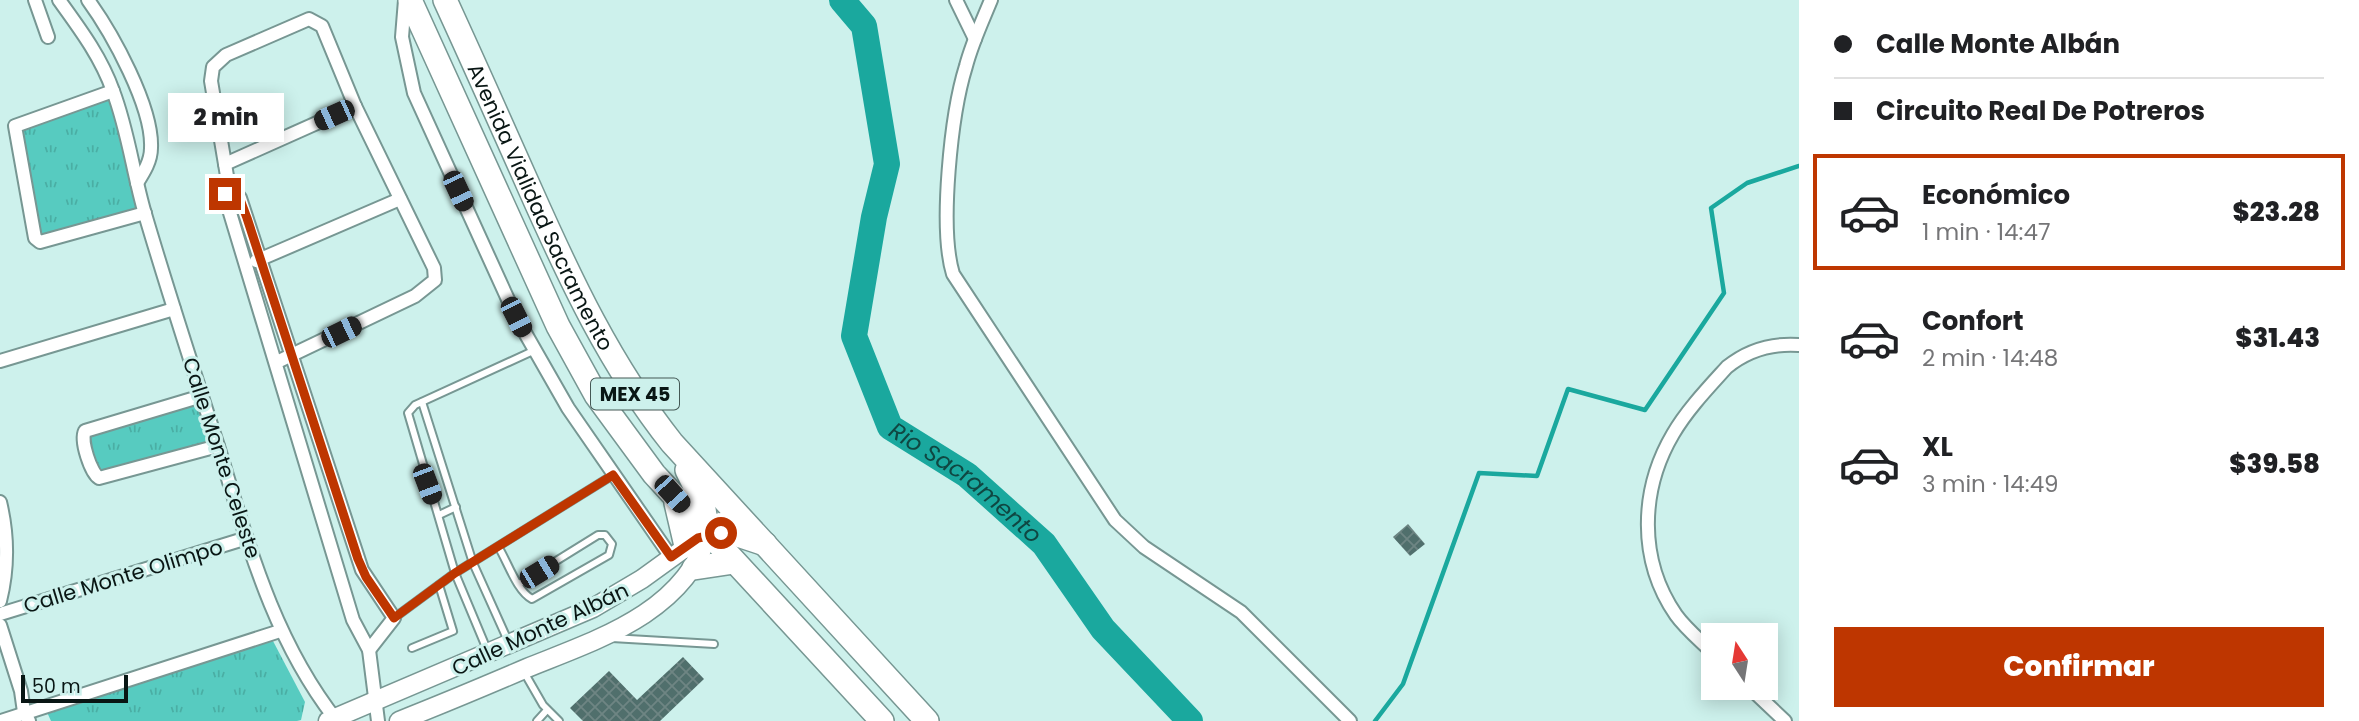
<!DOCTYPE html>
<html lang="es">
<head>
<meta charset="utf-8">
<style>
	body { margin:0; font-family:Poppins,sans-serif; background:#f6f6f6; color:#202124; height:100vh; display:flex; flex-direction:column; font-size:26px; white-space:nowrap }
	* { box-sizing:border-box; margin:0 }
	p { font-size:23px; color:#757577 }
	.icon { flex:none; width:38px; height:38px; fill:none; stroke:currentColor; stroke-width:2; stroke-linecap:round; stroke-linejoin:round }
	.map { position:relative; flex:1; overflow:hidden }
	.panel { display:flex; flex-direction:column; background:#fff; width:560px }
	.panel>* { flex:none }
	.banner { display:grid; align-content:center; height:154px; padding:0 35px; background:#fff }
	.needle { width:46px; rotate:348deg }
	.tools { position:absolute; left:1701px; top:623px; display:grid; gap:14px }
	.tools a { display:grid; place-items:center; width:77px; height:77px; border-radius:0px; background:#fff; box-shadow:0 4px 18px #0003; font-size:35px }
	.scale { position:absolute; left:21px; bottom:18px; width:107px; box-sizing:border-box; padding-left:7px; border:4px solid #091614; border-top:0; font-size:19px; line-height:24px; white-space:nowrap; color:#091614; -webkit-text-stroke:5px #cdf1ec; paint-order:stroke }
	.end { position:absolute; width:32px; height:32px; margin:-16px; border:9px solid #be3600; background:#fff; box-shadow:0 0 0 4px #fff }
	.from { border-radius:50% }
	.bubble { position:absolute; height:49px; border-radius:0px; background:#fff; box-shadow:0 4px 18px #0003; font-size:23px; font-weight:800; line-height:49px; text-align:center }
	.car { position:absolute; width:21px; height:42px; margin:-21px -10px; border-radius:9px; box-shadow:0 0 5px 2px #0007; background:linear-gradient(#222 24%,#8ab4d8 0 40%,#222 0 76%,#8ab4d8 0 86%,#222 0) }
	.banner b { display:flex; align-items:center; gap:24px; height:66px; font-size:26px }
	.banner b+b { border-top:2px solid #e0e0e0 }
	.banner i { width:18px; height:18px; background:#202124 }
	ul { padding:0; list-style:none }
	li { display:flex; align-items:center; gap:21px; height:116px; margin:0 14px 10px; padding:0 21px; border:4px solid transparent; border-radius:0px }
	li div { flex:1 }
	li b { display:block; font-size:26px }
	li em { font-style:normal; font-weight:800 }
	li.selected { border-color:#be3600 }
	li>.icon { width:63px; height:63px; stroke-width:1.5 }
	.cta { display:flex; gap:14px; margin-top:auto; padding:14px 35px }
	.cta a { flex:1; height:80px; border-radius:0px; background:#be3600; color:#fff; font-size:28px; font-weight:800; line-height:80px; text-align:center }
	main { display:flex; flex:1; min-height:0 }
	.map>svg:first-child { display:block }
	.park { fill:url(#park-tufts) }
	.lines { fill:none; stroke-linecap:round; stroke-linejoin:round }
	.stream { stroke:#1aa89e; stroke-width:4.5 }
	.river { stroke:#1aa89e; stroke-width:26 }
	.building { fill:url(#building-cross-hatch) }
	.lane-casing { stroke:#779793; stroke-width:10 }
	.street-casing { stroke:#779793; stroke-width:16 }
	.secondary-casing { stroke:#779793; stroke-width:21 }
	.highway-casing { stroke:#779793; stroke-width:26 }
	.lane { stroke:#fff; stroke-width:6 }
	.street { stroke:#fff; stroke-width:12 }
	.secondary { stroke:#fff; stroke-width:18 }
	.highway { stroke:#fff; stroke-width:23 }
	.route { stroke:#be3600; stroke-width:9 }
	.labels { text-anchor:middle; dominant-baseline:central; stroke-width:6; stroke-linejoin:round; paint-order:stroke }
	.shield { fill:#cdf1ec; stroke:#445855; stroke-width:2 }
	.shield-label { font-size:19px; font-weight:bold; fill:#091614 }
	.street-label { font-size:21px; fill:#091614; stroke:#cdf1ec }
	.water-label { font-size:23px; font-style:italic; fill:#0f4742; stroke:#cdf1ec }
</style>
</head>
<body>
<main>
<div class="map">
<svg width="1799" height="721" viewBox="0 0 1799 721">
	<defs>
		<pattern id="park-tufts" width="24" height="20" patternUnits="userSpaceOnUse" patternTransform="scale(1.75)"><rect width="24" height="20" fill="#57cbc0"/><path d="M3 7l-1-3M5 7V3M7 7l1-3M15 17l-1-3M17 17v-4M19 17l1-3" fill="none" stroke="#4aaea4"/></pattern>
		<pattern id="building-cross-hatch" width="8" height="8" patternUnits="userSpaceOnUse" patternTransform="scale(1.75)"><rect width="8" height="8" fill="#506f6c"/><path d="M0 0l8 8M0 8l8-8" fill="none" stroke="#6e8583"/></pattern>
	</defs>
	<rect width="100%" height="100%" fill="#cdf1ec"/>
	<g class="park">
		<polygon points="115,91 145,210 37,243 8,126"/>
		<polygon points="198,396 214,444 95,475 84,432"/>
		<polygon points="273,641 305,702 301,720 297,721 51,721 46,710"/>
	</g>
	<g class="lines">
		<polyline class="stream" points="1375,721 1403,684 1479,473 1537,476 1568,389 1645,410 1724,293 1711,208 1747,183 1799,166"/>
		<path class="river" id="s1" d="M842 0 864 26 887 164 874 217 854 336 890 427 967 475 1044 544 1103 629 1190 721"/>
	</g>
	<g class="building">
		<polygon points="1408,524 1425,544 1410,556 1393,537"/>
		<polygon points="683,657 704,679 660,721 583,721 570,708 609,671 637,700"/>
	</g>
	<g class="lines">
		<g class="lane-casing">
			<g id="lane">
				<polyline points="422,402 473,563 509,643"/>
				<polyline points="439,515 456,507"/>
				<path d="M499 548C508 563 517 591 532 599L609 555 612 544 605 535H598L519 584"/>
				<polyline points="394,618 455,573 613,475"/>
				<polyline points="612,638 714,644"/>
				<polyline points="412,648 453,631 439,585"/>
				<polyline points="488,652 455,573 408,413 415,405 533,351"/>
				<polyline points="524,672 543,705 559,721"/>
				<polyline points="537,721 547,710"/>
			</g>
		</g>
		<g class="street-casing">
			<g id="street">
				<polyline points="35,0 48,37"/>
				<path d="M59 0C80 29 101 57 113 91 128 130 133 173 145 214 168 292 193 369 218 446 248 543 273 640 337 721"/>
				<path d="M88 0C112 33 153 107 151 148 151 161 144 172 137 183"/>
				<polyline points="405,0 402,37 414,93 516,317 568,408 671,557"/>
				<polyline points="956,0 975,39"/>
				<path d="M991 0C982 22 972 43 966 66 951 114 939 228 953 274L1115 520 1144 547 1241 612 1350 721"/>
				<polyline points="113,91 15,126 35,238 40,242 145,213"/>
				<polyline points="225,164 355,106"/>
				<polyline points="228,182 240,198 362,570 394,618 369,650"/>
				<polyline points="256,261 400,199"/>
				<polyline points="0,361 174,309"/>
				<polyline points="277,362 415,296 435,280 434,268 355,106 322,26 309,19 226,55 213,67 211,81 228,182 227,203 353,620 369,650 378,721"/>
				<path d="M202 396 85 431C80 441 91 473 99 478L218 446"/>
				<path d="M0 502C8 535 8 569 0 601"/>
				<polyline points="0,614 247,538"/>
				<polyline points="0,625 21,691 24,712 29,721"/>
				<path d="M1713 653C1701 641 1686 629 1676 615 1638 560 1640 490 1673 434 1687 410 1708 388 1727 367 1748 350 1771 343 1799 345"/>
				<polyline points="1750,688 1785,721"/>
				<polyline points="1,721 280,631"/>
			</g>
		</g>
		<g class="secondary-casing">
			<g id="secondary">
				<polyline points="328,721 593,608 642,579 696,540"/>
				<path d="M399 721C442 704 485 686 527 668 596 640 684 613 708 534"/>
			</g>
		</g>
		<g class="highway-casing">
			<g id="highway">
				<polyline points="410,0 558,326 596,395 654,474 882,721"/>
				<path id="s2" d="M445 0C474 63 502 126 530 189 570 279 610 365 672 443L927 721"/>
				<polyline points="687,470 703,503 708,534 738,535 765,544"/>
				<polyline points="676,503 686,546"/>
				<polyline points="694,568 734,562"/>
			</g>
		</g>
		<use href="#lane" class="lane"/>
		<use href="#street" class="street"/>
		<use href="#secondary" class="secondary"/>
		<use href="#highway" class="highway"/>
	</g>
	<g class="lines">
		<polyline class="route" points="225,194 228,182 238,194 247,218 358,559 366,577 394,618 455,573 613,475 671,557 698,538 721,533"/>
	</g>
	<g class="labels">
		<rect class="shield" x="591" y="378.5" width="88" height="31" rx="5"/>
		<g class="shield-label">
			<text x="635" y="394">MEX 45</text>
		</g>
		<g class="street-label">
			<text stroke="none"><textPath href="#s2" startOffset="228">Avenida Vialidad Sacramento</textPath></text>
			<text transform="translate(222 458) rotate(72)">Calle Monte Celeste</text>
			<text transform="translate(123 576) rotate(-17)">Calle Monte Olimpo</text>
			<text transform="translate(540 629) rotate(-25)">Calle Monte Albán</text>
		</g>
		<g class="water-label">
			<text stroke="none"><textPath href="#s1" startOffset="541">Rio Sacramento</textPath></text>
		</g>
	</g>
</svg>
<div class="tools">
<a><svg class="needle" viewBox="-14 -14 28 28"><path d="M0-13l5 13h-10z" fill="#e53935"/><path d="M0 13l5-13h-10z" fill="#757577"/></svg></a>
</div>
<div class="scale">50 m</div>
<i class="end from" style="left:721px;top:533px"></i>
<i class="end" style="left:225px;top:194px"></i>
<div class="bubble" style="left:168px;top:93px;width:116px">2 min</div>
<i class="car" style="left:334px;top:115px;rotate:246deg"></i>
<i class="car" style="left:458px;top:191px;rotate:155deg"></i>
<i class="car" style="left:516px;top:317px;rotate:153deg"></i>
<i class="car" style="left:341px;top:332px;rotate:64deg"></i>
<i class="car" style="left:427px;top:484px;rotate:159deg"></i>
<i class="car" style="left:672px;top:494px;rotate:138deg"></i>
<i class="car" style="left:539px;top:572px;rotate:59deg"></i>
</div>
<section class="panel">
<div class="banner">
<b><i class="from"></i>Calle Monte Albán</b>
<b><i></i>Circuito Real De Potreros</b>
</div>
<ul>
<li class="selected"><svg class="icon" aria-label="car" viewBox="0 0 24 24"><path d="M5 17H2v-5l4-1 3-4h7l3 4 3 1v5h-3M9 17h6M6 11h13"/><circle cx="7" cy="17" r="2"/><circle cx="17" cy="17" r="2"/></svg><div><b>Económico</b><p>1 min · 14:47</p></div><em>$23.28</em></li>
<li><svg class="icon" aria-label="car" viewBox="0 0 24 24"><path d="M5 17H2v-5l4-1 3-4h7l3 4 3 1v5h-3M9 17h6M6 11h13"/><circle cx="7" cy="17" r="2"/><circle cx="17" cy="17" r="2"/></svg><div><b>Confort</b><p>2 min · 14:48</p></div><em>$31.43</em></li>
<li><svg class="icon" aria-label="car" viewBox="0 0 24 24"><path d="M5 17H2v-5l4-1 3-4h7l3 4 3 1v5h-3M9 17h6M6 11h13"/><circle cx="7" cy="17" r="2"/><circle cx="17" cy="17" r="2"/></svg><div><b>XL</b><p>3 min · 14:49</p></div><em>$39.58</em></li>
</ul>
<div class="cta"><a>Confirmar</a></div>
</section>
</main>
</body>
</html>
